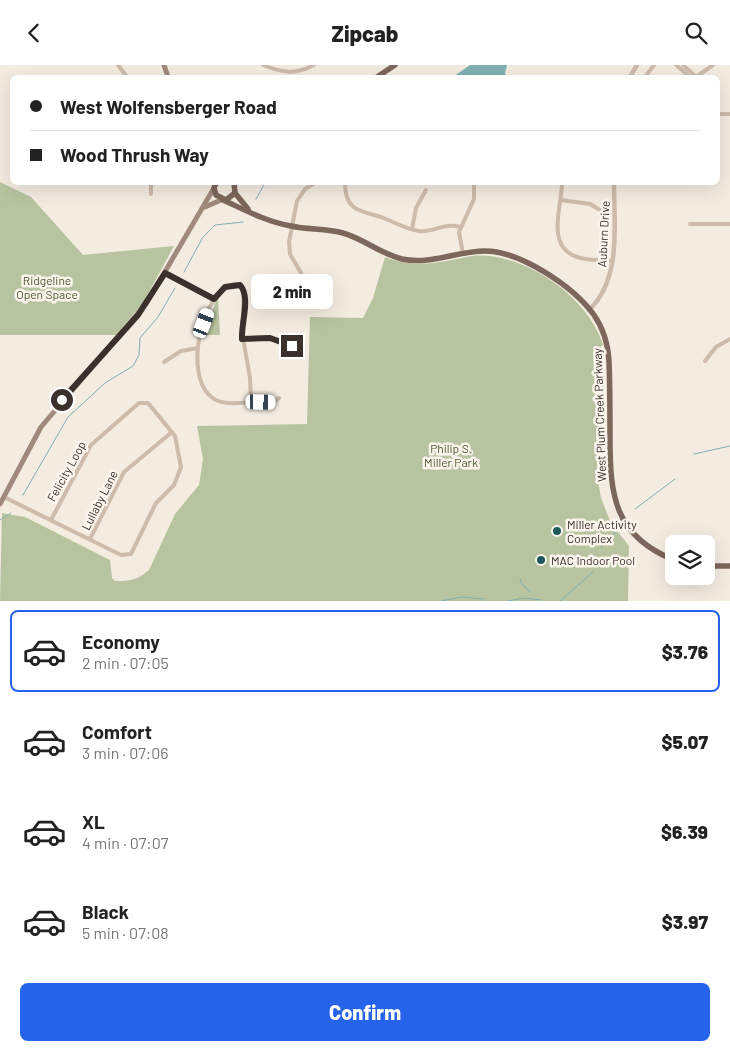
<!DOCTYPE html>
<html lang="en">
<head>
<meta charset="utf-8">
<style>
	body { margin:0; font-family:Barlow,sans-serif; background:#f2f2f2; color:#222; height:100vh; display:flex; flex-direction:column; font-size:19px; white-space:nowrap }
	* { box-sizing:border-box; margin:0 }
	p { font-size:16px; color:#767676 }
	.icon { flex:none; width:28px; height:28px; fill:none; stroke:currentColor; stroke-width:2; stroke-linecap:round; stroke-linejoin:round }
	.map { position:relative; height:536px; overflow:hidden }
	.details { display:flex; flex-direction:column; background:#fff; flex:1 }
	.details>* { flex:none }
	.hud { position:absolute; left:10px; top:10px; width:710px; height:110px; border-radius:8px; box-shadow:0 5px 20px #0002; display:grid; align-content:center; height:110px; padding:0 20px; background:#fff }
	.controls { position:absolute; left:665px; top:470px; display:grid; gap:10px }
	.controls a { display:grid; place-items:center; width:50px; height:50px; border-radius:8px; background:#fff; box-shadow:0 5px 20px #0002; font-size:25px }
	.end { position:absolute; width:22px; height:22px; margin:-11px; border:6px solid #3b302b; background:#fff; box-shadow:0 0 0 2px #fff }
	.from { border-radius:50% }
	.bubble { position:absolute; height:35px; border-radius:8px; background:#fff; box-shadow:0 5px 20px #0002; font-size:16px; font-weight:800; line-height:35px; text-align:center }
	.car { position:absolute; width:15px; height:30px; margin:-15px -8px; border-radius:6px; box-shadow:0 0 4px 1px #0007; background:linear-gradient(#fff 24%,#345 0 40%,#fff 0 76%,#345 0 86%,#fff 0) }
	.hud b { display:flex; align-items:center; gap:18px; height:48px; font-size:19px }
	.hud b+b { border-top:1px solid #e0e0e0 }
	.hud i { width:12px; height:12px; background:#222 }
	ul { padding:9px 0 0; list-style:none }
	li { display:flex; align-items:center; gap:15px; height:82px; margin:0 10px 8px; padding:0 10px; border:2px solid transparent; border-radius:8px }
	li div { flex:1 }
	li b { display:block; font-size:19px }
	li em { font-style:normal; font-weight:800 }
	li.selected { border-color:#2563eb }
	li>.icon { width:45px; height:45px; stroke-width:1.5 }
	.cta { display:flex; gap:10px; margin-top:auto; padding:10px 20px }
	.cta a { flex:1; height:58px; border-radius:8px; background:#2563eb; color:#fff; font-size:20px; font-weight:800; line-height:58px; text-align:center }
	header { display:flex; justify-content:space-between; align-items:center; height:65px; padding:0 20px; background:#fff; font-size:22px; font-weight:800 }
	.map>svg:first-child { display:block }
	.green { fill:#b8c4a0 }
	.water { fill:#7fb0b2 }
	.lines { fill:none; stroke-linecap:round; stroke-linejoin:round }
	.stream { stroke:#7fb0b2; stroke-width:1 }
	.minor { stroke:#cdbbac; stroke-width:4 }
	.tertiary { stroke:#cdbbac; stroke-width:4.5 }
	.secondary { stroke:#a18a7d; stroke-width:5 }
	.primary { stroke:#7d675c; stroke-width:5.5 }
	.route { stroke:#3b302b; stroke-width:6 }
	.poi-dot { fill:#1f5a5e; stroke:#fbf5ee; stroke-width:2 }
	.labels { text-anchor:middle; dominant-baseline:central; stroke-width:5; stroke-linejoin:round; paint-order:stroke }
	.street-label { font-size:12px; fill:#3b302b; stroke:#fbf5ee }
	.park-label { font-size:12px; fill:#4a5a2e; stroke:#fbf5ee }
	.poi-label { font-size:12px; fill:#3b302b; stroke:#fbf5ee; text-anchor:start }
</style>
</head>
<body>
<header><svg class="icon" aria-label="back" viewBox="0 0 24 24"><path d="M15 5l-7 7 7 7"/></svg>Zipcab<svg class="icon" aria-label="search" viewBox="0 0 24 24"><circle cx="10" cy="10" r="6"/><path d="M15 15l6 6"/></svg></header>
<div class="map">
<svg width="730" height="536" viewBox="0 0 730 536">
	<rect width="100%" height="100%" fill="#f4ebe1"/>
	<g class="green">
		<polygon points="0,117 31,132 83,190 174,181 143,238 116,270 0,270"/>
		<path d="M472 191C522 186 588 231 603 280L601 281 603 296 604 362 597 363V410L601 433 611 458 629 481 628 536H0L2 448 25 452 110 495 112 513 115 516C129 516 138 515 149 505L175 449 199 420 203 394 197 361 307 359 310 252 363 253 373 233 385 192C416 204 441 197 472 191Z"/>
		<polygon points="218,232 220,270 203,270 216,236"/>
	</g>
	<polygon class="water" points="470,0 507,0 505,8 506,12 453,12"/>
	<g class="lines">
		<g class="stream">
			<polyline points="256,134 265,118"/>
			<polyline points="184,207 203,172 215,160 243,157"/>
			<polyline points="694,389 730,381"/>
			<polyline points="23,430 68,352 105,318 133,301 139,290 140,273 158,252 175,223"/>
			<polyline points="635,444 675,414"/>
			<polyline points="0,455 11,448"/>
			<polyline points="601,483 620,462"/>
			<polyline points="520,517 521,514"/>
			<polyline points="521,518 530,527"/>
			<polyline points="473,533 484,534"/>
			<polyline points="486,535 486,536"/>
			<polyline points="441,536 462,532 472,533"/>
			<polyline points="508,536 523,533 542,535"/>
			<polyline points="560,536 593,507"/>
		</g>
		<g class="minor">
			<polyline points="118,0 127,12"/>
			<path d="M263 0C283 8 295 10 314 0"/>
			<polyline points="676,0 690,12"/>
			<polyline points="683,0 696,12"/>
			<polyline points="645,12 654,0"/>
			<polyline points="696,12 713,0"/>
			<polyline points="718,49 730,49"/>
			<path d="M345 118C345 149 364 145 386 154 396 158 408 165 419 166 434 168 444 157 460 162"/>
			<path d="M562 118C562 141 545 181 577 192 588 196 601 195 612 196"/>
			<polyline points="151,129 151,118"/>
			<polyline points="561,135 590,139 600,145"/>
			<polyline points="690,159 730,159"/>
			<polyline points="412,164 416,143 426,125"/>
			<polyline points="463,189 459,167 474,134 474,118"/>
			<polyline points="165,208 214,234"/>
			<polyline points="305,215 290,189 289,177 297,136 305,124 315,118"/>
			<path d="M237 219 242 222 244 228 242 267 250 313 251 337C240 338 227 340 216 335 179 316 203 219 237 219Z"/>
			<polyline points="243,273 270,273 292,281"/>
			<polyline points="705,296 716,282 730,274"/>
			<polyline points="164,297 181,286 198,283"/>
			<polyline points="251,337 272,338 279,333"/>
			<polyline points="4,432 121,490 131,489 156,438 174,420 181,402 175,371 148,338 139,338 91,380 51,455"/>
			<polyline points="90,474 124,407 172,367"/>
		</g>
		<g class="tertiary">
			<polyline points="630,12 637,0"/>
			<path d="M589 245C622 214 614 159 614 118"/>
		</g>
		<g class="secondary">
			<polyline points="164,0 168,12"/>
			<polyline points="205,142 221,135"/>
			<polyline points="0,439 41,362 146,239 214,123"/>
		</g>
		<g class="primary">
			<polyline points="377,12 395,0"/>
			<polyline points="216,118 214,123 216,130 226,135 235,128 234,118"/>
			<polyline points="235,128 248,144"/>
			<path d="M223 135C245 145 267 157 291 161 308 165 326 163 343 168 364 174 381 189 402 194 431 200 457 186 485 186 520 186 573 221 594 250 603 263 608 279 609 296 610 321 610 347 610 373 610 430 614 471 674 495"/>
			<polyline points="706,501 730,501"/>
		</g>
	</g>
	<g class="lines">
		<path class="route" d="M62 335 138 250 165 208 214 234 225 222 240 220C251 232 241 258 242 274L270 273 292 281"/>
	</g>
	<g class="poi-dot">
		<circle cx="557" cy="466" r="5"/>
		<circle cx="541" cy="495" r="5"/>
	</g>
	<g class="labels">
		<g class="street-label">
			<text transform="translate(603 169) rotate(-87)">Auburn Drive</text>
			<text transform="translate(599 350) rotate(-92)">West Plum Creek Parkway</text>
			<text transform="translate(66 406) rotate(-61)">Felicity Loop</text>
			<text transform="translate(99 435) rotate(-63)">Lullaby Lane</text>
		</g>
		<g class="park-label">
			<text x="47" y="215">Ridgeline<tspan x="47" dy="14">Open Space</tspan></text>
			<text x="451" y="383">Philip S.<tspan x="451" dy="14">Miller Park</tspan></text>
		</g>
		<g class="poi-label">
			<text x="567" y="459">Miller Activity<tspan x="567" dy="14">Complex</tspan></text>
			<text x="551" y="495">MAC Indoor Pool</text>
		</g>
	</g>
</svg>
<div class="controls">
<a><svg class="icon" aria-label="layers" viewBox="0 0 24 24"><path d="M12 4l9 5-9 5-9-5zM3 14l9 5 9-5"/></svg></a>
</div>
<i class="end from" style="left:62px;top:335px"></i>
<i class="end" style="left:292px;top:281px"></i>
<div class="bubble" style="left:251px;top:209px;width:82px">2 min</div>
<i class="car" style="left:204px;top:258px;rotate:21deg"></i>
<i class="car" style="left:261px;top:337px;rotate:91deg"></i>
<div class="hud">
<b><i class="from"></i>West Wolfensberger Road</b>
<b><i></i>Wood Thrush Way</b>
</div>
</div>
<section class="details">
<ul>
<li class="selected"><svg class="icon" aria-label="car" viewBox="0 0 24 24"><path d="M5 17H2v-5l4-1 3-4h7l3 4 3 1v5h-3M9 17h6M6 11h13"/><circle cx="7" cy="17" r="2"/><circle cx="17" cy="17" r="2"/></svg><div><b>Economy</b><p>2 min · 07:05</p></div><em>$3.76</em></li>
<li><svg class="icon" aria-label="car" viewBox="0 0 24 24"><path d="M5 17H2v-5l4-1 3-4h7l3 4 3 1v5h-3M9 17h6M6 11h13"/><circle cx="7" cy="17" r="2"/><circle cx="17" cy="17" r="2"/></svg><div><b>Comfort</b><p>3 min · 07:06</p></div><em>$5.07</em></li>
<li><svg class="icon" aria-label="car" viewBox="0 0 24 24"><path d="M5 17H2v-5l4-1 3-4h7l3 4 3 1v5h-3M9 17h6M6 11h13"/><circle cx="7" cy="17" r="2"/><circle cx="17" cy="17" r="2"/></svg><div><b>XL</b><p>4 min · 07:07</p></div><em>$6.39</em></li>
<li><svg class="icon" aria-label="car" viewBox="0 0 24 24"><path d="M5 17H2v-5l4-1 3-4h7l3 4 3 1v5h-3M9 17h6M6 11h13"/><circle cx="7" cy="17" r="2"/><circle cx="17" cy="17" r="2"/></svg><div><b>Black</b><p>5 min · 07:08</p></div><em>$3.97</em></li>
</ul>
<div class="cta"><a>Confirm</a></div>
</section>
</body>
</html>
